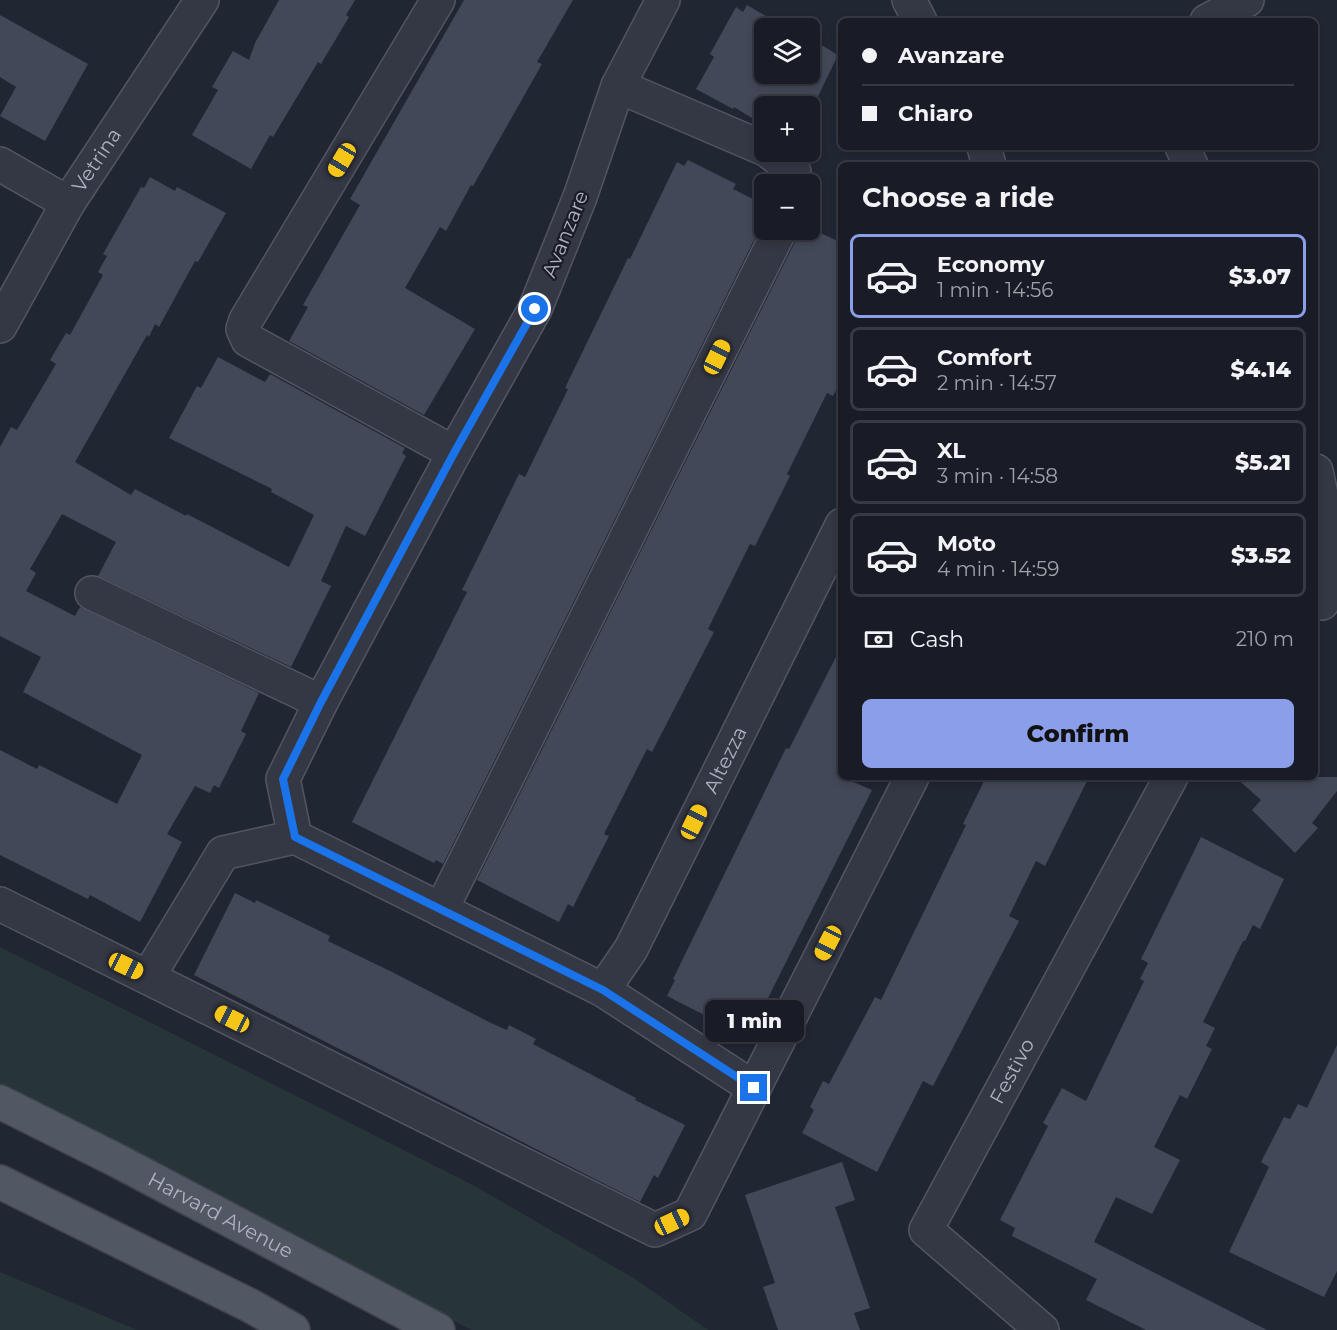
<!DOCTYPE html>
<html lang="en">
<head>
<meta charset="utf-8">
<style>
	body { margin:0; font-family:Montserrat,sans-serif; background:#22252e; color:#f1f3f6; height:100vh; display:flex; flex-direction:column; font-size:22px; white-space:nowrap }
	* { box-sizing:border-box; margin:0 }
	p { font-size:20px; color:#9fa1a7 }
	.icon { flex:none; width:33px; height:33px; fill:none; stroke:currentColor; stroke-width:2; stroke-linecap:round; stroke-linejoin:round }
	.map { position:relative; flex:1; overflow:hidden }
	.side { position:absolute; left:838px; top:162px; width:480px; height:618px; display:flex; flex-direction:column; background:#191c26; border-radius:9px; box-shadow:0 3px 9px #0003,0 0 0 2px #373a43 }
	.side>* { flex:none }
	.top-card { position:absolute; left:838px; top:18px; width:480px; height:132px; border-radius:9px; box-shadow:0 3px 9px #0003,0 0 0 2px #373a43; display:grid; align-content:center; height:132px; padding:0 24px; background:#191c26 }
	.tools { position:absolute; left:754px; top:18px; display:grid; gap:12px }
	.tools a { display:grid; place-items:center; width:66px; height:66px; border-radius:9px; background:#191c26; box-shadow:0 3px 9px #0003,0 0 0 2px #373a43; font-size:30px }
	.end { position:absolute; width:27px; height:27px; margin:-14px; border:8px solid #1a73e8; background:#fff; box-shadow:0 0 0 3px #fff }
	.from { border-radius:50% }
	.bubble { position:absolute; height:42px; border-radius:9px; background:#191c26; box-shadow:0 3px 9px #0003,0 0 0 2px #373a43; font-size:20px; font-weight:800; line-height:42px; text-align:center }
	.car { position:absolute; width:18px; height:36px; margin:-18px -9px; border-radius:8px; box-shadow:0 0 4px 2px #0007; background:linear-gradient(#f5c518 24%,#345 0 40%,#f5c518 0 76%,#345 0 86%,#f5c518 0) }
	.top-card b { display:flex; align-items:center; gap:21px; height:57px; font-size:22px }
	.top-card b+b { border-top:2px solid #373a43 }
	.top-card i { width:15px; height:15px; background:#f1f3f6 }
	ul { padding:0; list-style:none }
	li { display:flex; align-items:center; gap:18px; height:84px; margin:0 12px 9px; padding:0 12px; border:3px solid #373a43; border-radius:9px }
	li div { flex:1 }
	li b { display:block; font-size:22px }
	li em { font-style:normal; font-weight:800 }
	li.current { border-color:#8a9eea }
	li>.icon { width:54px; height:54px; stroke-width:1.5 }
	h2 { padding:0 24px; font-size:27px; line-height:72px }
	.pay { display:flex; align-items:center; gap:15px; height:66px; padding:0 24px; font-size:22px }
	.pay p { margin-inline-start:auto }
	.cta { display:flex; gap:12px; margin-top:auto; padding:12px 24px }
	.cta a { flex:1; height:69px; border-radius:9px; background:#8a9eea; color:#111; font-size:24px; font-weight:800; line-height:69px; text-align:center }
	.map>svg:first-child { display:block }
	.green { fill:#273538 }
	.building { fill:#434858 }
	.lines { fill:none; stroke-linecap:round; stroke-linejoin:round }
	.minor-casing { stroke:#525562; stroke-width:36 }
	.major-casing { stroke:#3e414e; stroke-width:36 }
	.minor { stroke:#343844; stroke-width:33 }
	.major { stroke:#525764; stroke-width:33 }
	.route { stroke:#1a73e8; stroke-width:8 }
	.labels { text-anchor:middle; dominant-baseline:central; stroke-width:4.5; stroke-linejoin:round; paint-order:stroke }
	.street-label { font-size:20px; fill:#afb2c1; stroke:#1a1d28 }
</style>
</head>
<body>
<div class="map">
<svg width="1337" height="1330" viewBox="0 0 1337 1330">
	<rect width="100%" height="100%" fill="#212633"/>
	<g class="green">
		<polygon points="0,947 473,1185 635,1279 708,1330 472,1330 0,1088"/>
		<polygon points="0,1272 137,1330 0,1330"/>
	</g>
	<g class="building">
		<polygon points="279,0 355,0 346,15 349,17 321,64 318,62 273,137 270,135 251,169 192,135 218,90 212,87 233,51 249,60 255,43"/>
		<polygon points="464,0 573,0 537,62 542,64 473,186 471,185 446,231 440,227 405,288 475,329 424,415 289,341 308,307 303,305 360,205 350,199"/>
		<polygon points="747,5 786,28 765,28 765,74 810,74 810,38 838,55 810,113 810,106 765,106 765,126 734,107 733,109 696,89 714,57 710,54 736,7 743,12"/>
		<polygon points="0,15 88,64 45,141 0,116 16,87 0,77"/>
		<polygon points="688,160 736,184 733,189 765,205 753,230 759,230 443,864 436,860 434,863 352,822 467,592 462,590 519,474 525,477 568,389 565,388 628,258 630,259 677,162 684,166"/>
		<polygon points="150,177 175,191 177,187 226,213 198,262 195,261 159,327 155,324 149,337 147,335 75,462 131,495 135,489 186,516 187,514 289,567 314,515 271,492 272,489 169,438 197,386 201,388 218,357 265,382 270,374 405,448 402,453 406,456 365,536 346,526 321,581 331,586 291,667 98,576 116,542 62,514 30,569 36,573 26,591 75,616 80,607 259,693 241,731 246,734 219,788 214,785 210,793 195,786 167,834 182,842 140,922 90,895 88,899 0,855 0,750 37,769 39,765 117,804 142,755 23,692 41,657 0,636 0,447 11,427 17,430 56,364 50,360 66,333 70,335 103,275 98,272 107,256 103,254 141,187 144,188"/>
		<polygon points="799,230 814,230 842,243 842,379 833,396 827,393 787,474 790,476 755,546 750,544 708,629 714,632 652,752 647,749 604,834 609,836 573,907 568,904 559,922 477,880 797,238"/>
		<polygon points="842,645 842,777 872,790 751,1032 717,1015 714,1020 667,996 675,980 673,979 786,748 789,749"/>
		<polygon points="986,777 1089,777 1045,866 1036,861 1009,916 1019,921 933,1086 923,1081 877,1172 802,1133 814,1110 810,1107 823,1081 829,1084 875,997 881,1000 966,825 963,824"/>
		<polygon points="1235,777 1337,777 1337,791 1312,823 1318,828 1295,853 1252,810 1261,800"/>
		<polygon points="1201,837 1284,879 1260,929 1253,925 1245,941 1243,941 1203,1022 1215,1028 1206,1046 1212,1049 1187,1099 1180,1095 1154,1147 1180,1160 1152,1214 1116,1197 1094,1242 1267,1330 1146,1330 1086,1300 1097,1279 1012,1236 1015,1228 1000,1220 1048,1126 1043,1123 1062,1088 1086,1101 1144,981 1140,979 1148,963 1141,959"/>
		<polygon points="235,893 255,903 256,900 330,936 328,941 392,972 491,1023 507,1030 509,1025 536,1039 533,1044 636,1098 635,1100 685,1125 658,1178 654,1175 640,1202 194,975"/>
		<polygon points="1337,1045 1337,1271 1324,1297 1229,1252 1269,1167 1261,1162 1284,1117 1290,1119 1298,1104 1307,1108"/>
		<polygon points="842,1162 855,1200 835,1207 870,1308 854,1313 860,1330 778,1330 763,1287 775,1283 745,1195"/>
	</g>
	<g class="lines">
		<g class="minor-casing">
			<g id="minor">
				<polyline points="438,0 246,320 243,329 248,340 454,453"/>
				<polyline points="663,0 618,86 580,197 535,309 454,453 321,702 283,779 295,837 603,990 754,1088"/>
				<polyline points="909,0 920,21"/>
				<polyline points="1207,21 1247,0"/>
				<polyline points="618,86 765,149"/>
				<polyline points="984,147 989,165"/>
				<polyline points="1182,147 1191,165"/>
				<polyline points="770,152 794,172 794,184"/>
				<polyline points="0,164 68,203"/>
				<path id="s1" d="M0 326 68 203 202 0"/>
				<polyline points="1316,471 1331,542 1322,603"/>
				<polyline points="92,593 321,702"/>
				<polyline points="0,904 655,1230 690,1214 912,777"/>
				<polyline points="441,910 780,230"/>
				<polyline points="148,977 223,853 295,837"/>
				<path id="s2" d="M603 990 631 949 842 525"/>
				<path id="s3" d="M1042 1330 926 1230 1171 777"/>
			</g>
		</g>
		<g class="major-casing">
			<g id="major">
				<path id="s4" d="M0 1102 118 1161 438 1330"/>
				<polyline points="0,1182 251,1306 293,1330"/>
			</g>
		</g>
		<use href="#minor" class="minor"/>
		<use href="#major" class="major"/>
	</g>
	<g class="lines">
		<polyline class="route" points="535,309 454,453 321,702 283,779 295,837 603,990 754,1088"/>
	</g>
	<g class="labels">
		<g class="street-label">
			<text stroke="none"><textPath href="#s1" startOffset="192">Vetrina</textPath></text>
			<text transform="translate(565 234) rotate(-68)">Avanzare</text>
			<text stroke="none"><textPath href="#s2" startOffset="261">Altezza</textPath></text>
			<text stroke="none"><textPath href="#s3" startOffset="334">Festivo</textPath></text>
			<text stroke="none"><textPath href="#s4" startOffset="248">Harvard Avenue</textPath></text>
		</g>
	</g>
</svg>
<div class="tools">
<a><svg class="icon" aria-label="layers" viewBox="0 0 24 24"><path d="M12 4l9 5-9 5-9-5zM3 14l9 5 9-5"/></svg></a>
<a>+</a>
<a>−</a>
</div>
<i class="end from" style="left:535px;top:309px"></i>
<i class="end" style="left:754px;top:1088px"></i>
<div class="bubble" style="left:705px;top:1000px;width:99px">1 min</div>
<i class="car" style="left:342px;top:160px;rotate:211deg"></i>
<i class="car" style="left:717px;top:357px;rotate:26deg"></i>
<i class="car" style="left:694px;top:822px;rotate:26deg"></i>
<i class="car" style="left:828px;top:943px;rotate:207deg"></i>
<i class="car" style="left:126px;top:966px;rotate:116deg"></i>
<i class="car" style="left:232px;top:1019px;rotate:297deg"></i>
<i class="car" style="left:672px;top:1222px;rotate:65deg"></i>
<div class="top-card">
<b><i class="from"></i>Avanzare</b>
<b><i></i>Chiaro</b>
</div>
<section class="side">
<h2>Choose a ride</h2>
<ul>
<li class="current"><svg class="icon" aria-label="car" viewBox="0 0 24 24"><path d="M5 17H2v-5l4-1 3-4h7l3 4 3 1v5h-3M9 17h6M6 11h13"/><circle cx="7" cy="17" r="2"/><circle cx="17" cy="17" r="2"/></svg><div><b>Economy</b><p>1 min · 14:56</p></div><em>$3.07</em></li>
<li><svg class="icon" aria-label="car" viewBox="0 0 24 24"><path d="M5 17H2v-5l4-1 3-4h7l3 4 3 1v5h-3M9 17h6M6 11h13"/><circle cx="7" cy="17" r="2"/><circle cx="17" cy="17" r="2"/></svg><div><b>Comfort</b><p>2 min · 14:57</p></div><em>$4.14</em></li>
<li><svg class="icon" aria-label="car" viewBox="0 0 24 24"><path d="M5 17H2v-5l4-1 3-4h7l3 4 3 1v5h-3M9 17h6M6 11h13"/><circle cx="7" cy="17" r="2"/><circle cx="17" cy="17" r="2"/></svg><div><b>XL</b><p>3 min · 14:58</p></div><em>$5.21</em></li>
<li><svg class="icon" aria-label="car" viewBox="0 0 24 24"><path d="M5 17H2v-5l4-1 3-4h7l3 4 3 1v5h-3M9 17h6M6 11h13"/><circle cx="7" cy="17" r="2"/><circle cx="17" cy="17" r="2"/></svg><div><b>Moto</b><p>4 min · 14:59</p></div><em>$3.52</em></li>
</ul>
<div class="pay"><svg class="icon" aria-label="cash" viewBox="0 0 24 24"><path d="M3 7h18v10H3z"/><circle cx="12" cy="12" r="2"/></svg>Cash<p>210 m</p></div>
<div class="cta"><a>Confirm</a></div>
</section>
</div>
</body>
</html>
